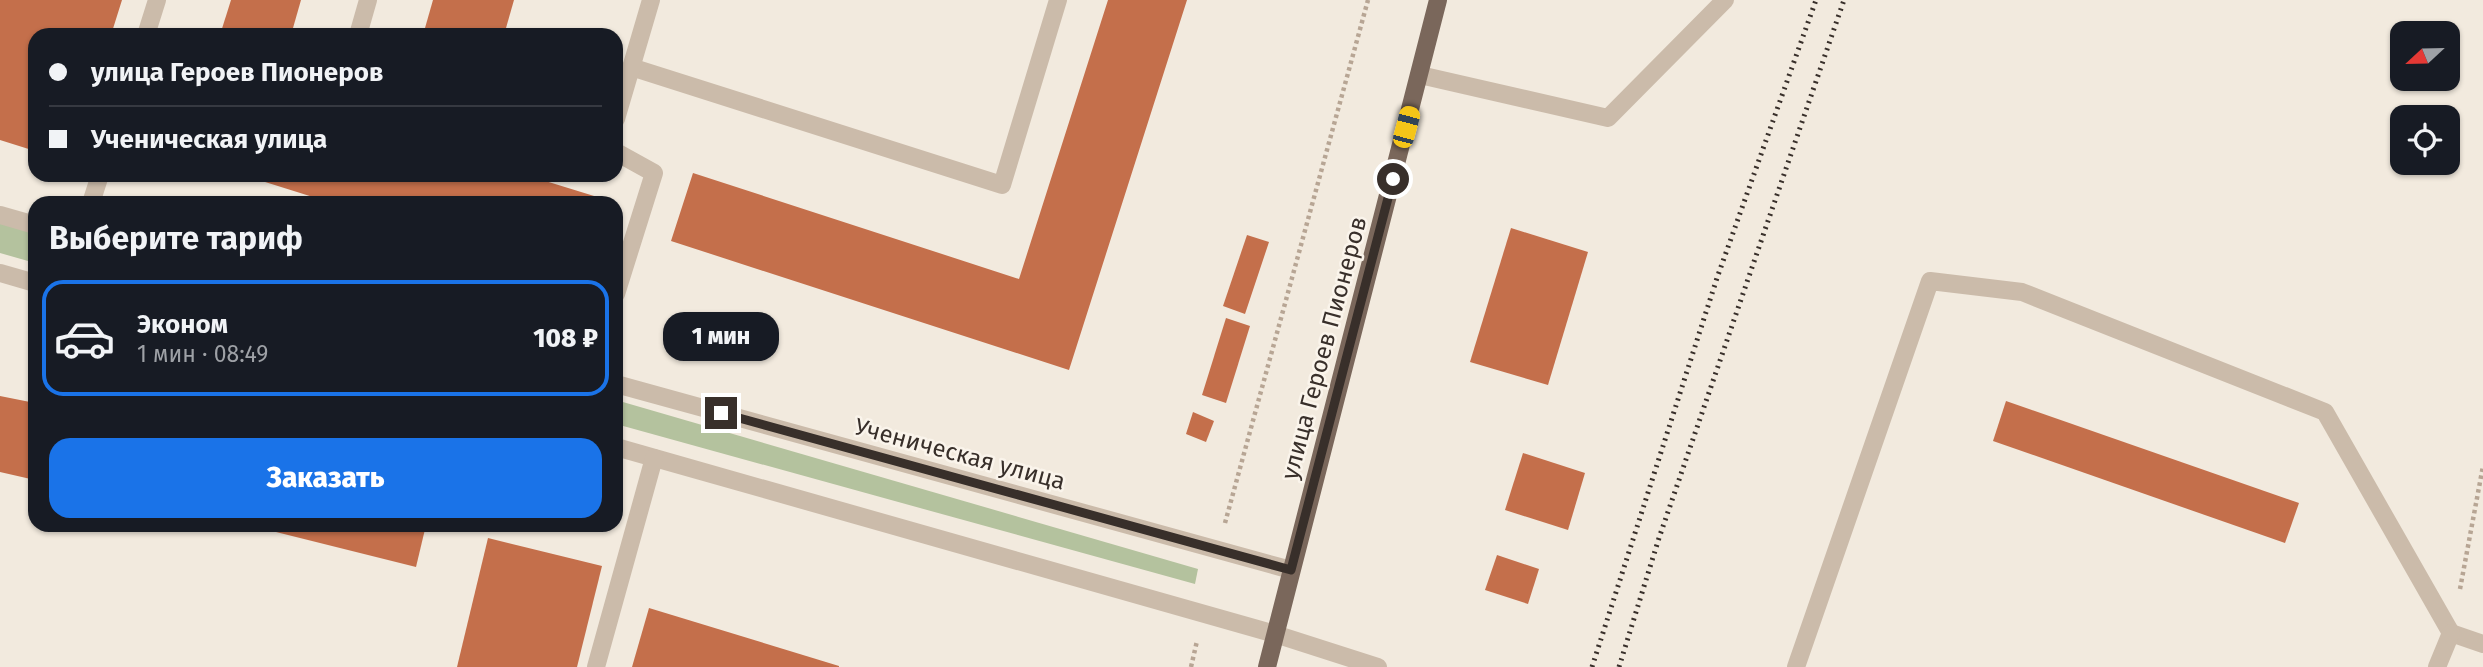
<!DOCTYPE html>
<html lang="ru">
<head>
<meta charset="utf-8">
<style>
	body { margin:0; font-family:"Fira Sans",sans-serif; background:#242831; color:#f1f3f6; height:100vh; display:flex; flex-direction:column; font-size:26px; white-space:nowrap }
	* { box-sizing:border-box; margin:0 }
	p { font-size:23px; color:#9ea1a6 }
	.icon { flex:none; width:38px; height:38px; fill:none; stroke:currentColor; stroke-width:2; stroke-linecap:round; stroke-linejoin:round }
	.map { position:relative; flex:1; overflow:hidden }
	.details { position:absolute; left:28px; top:196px; width:595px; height:336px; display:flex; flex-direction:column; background:#171b24; border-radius:21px; box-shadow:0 2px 5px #0004 }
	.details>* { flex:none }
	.hud { position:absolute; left:28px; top:28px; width:595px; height:154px; border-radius:21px; box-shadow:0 2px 5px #0004; display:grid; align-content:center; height:154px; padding:0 21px; background:#171b24 }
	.needle { width:46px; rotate:248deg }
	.controls { position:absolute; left:2390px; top:21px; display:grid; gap:14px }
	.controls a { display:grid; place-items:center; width:70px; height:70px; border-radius:14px; background:#171b24; box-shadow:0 2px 5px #0004; font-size:35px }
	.end { position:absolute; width:32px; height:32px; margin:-16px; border:9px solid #382f2a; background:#fff; box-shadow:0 0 0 4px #fff }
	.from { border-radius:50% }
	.bubble { position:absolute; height:49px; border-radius:21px; background:#171b24; box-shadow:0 2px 5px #0004; font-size:23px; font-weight:800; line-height:49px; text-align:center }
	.car { position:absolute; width:21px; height:42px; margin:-21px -10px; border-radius:9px; box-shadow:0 0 5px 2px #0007; background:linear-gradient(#f5c518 24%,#345 0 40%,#f5c518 0 76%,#345 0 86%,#f5c518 0) }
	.hud b { display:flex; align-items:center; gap:24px; height:66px; font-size:26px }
	.hud b+b { border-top:2px solid #363941 }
	.hud i { width:18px; height:18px; background:#f1f3f6 }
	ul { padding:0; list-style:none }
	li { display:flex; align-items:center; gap:21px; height:116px; margin:0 14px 10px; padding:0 7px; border:4px solid transparent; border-radius:21px }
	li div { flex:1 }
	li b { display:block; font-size:26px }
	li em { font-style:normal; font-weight:800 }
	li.current { border-color:#1a73e8 }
	li>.icon { width:63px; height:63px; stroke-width:1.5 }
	h2 { padding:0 21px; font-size:32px; line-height:84px }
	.cta { display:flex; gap:14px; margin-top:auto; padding:14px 21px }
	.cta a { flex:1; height:80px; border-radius:21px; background:#1a73e8; color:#fff; font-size:28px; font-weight:800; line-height:80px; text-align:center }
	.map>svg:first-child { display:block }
	.green { fill:#b4c29e }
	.building { fill:#c46f4b }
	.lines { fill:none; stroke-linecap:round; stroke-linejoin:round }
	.path { stroke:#b7a594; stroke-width:4.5; stroke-dasharray:3.5 3.5; stroke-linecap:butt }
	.minor { stroke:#cbbbaa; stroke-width:18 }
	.major { stroke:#7a675b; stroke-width:18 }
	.rail { stroke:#382f2a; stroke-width:5; stroke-dasharray:2 5; stroke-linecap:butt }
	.route { stroke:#382f2a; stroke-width:9 }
	.labels { text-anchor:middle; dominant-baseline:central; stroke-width:5; stroke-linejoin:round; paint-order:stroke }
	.street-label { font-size:24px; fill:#382f2a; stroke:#faf4eb }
</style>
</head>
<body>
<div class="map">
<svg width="2483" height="667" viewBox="0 0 2483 667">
	<rect width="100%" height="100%" fill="#f2eade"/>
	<g class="green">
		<polygon points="0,220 35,231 35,263 0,253"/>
		<polygon points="616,400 1198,569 1195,584 616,424"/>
	</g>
	<g class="building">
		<polygon points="0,0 122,0 111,35 35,35 35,151 0,140"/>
		<polygon points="231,0 301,0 291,35 220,35"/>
		<polygon points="433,0 514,0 504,35 448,35 425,28"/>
		<polygon points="1108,0 1187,0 1069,370 671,241 693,173 1019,279"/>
		<polygon points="243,175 526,175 607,200 607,203 332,203"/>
		<polygon points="1511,228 1588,252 1548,385 1470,362"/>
		<polygon points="1247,235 1269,242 1245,314 1223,306"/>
		<polygon points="1226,318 1250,326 1226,403 1202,395"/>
		<polygon points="0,396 35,403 35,480 0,472"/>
		<polygon points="2006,401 2299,503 2285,543 1993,441"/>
		<polygon points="1193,412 1214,421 1206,442 1186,434"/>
		<polygon points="1523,453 1585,473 1568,530 1505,510"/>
		<polygon points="248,525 426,525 416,567"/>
		<polygon points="488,538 602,566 577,667 457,667"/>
		<polygon points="1497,555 1539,569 1528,604 1485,590"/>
		<polygon points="649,608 839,666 839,667 632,667"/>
	</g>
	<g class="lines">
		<g class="path">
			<polyline points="1225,523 1368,0"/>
			<polyline points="2460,589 2483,466"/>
			<polyline points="1191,667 1197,641"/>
		</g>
		<g class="minor">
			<polyline points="146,35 157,0"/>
			<polyline points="358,35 368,0"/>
			<polyline points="631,67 1002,185 1058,0"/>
			<polyline points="1420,75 1608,118 1725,0"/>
			<polyline points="616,119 651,0"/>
			<polyline points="616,152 654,173 616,294"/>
			<polyline points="91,203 100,175"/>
			<polyline points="0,215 35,225"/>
			<polyline points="0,273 35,283"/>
			<polyline points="616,384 1291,570"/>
			<polyline points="616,447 1275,634 1378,667"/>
			<polyline points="2451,633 2483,644"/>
			<polyline points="596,667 654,458"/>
			<polyline points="1796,667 1930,281 2022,292 2325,412 2451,633"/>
			<polyline points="2437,667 2451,633"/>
		</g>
		<polyline class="major" points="1267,667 1438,0"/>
		<g class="rail">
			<polyline points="1592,667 1717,278 1816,0"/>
			<polyline points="1619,667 1659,538 1844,0"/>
		</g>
	</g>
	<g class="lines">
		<polyline class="route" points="721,413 1291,570 1393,179"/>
	</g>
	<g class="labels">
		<g class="street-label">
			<text transform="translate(1324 348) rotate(-75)">улица Героев Пионеров</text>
			<text transform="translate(960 454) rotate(15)">Ученическая улица</text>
		</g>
	</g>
</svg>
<div class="controls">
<a><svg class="needle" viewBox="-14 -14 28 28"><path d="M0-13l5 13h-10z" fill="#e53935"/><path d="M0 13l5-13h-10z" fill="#9ea1a6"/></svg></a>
<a><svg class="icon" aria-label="locate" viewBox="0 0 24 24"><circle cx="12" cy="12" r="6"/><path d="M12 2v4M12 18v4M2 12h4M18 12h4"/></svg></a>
</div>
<i class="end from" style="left:1393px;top:179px"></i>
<i class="end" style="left:721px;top:413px"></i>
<div class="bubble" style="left:663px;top:312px;width:116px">1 мин</div>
<i class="car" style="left:1406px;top:127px;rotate:15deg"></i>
<div class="hud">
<b><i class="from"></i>улица Героев Пионеров</b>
<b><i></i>Ученическая улица</b>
</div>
<section class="details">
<h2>Выберите тариф</h2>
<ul>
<li class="current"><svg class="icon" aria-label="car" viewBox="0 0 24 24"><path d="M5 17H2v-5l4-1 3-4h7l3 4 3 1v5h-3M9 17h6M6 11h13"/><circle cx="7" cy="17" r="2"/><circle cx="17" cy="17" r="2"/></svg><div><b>Эконом</b><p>1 мин · 08:49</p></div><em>108 ₽</em></li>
</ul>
<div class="cta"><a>Заказать</a></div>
</section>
</div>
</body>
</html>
